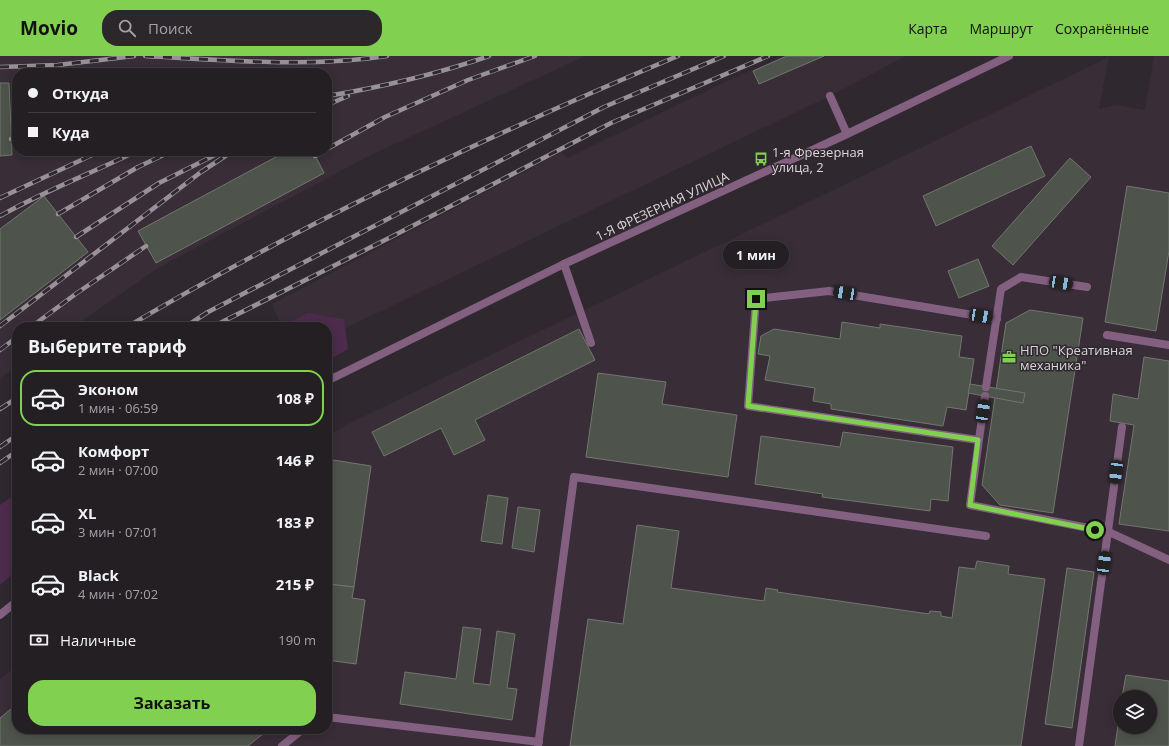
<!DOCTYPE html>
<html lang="ru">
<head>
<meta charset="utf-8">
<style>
	body { margin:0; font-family:"Open Sans",sans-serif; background:#2b272b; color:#f1f3f6; height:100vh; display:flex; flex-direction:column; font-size:15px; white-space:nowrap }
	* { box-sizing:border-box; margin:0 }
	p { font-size:13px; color:#a3a2a6 }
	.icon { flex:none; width:22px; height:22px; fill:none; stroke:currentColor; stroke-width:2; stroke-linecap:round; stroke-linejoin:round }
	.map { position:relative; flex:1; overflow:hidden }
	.panel { position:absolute; left:12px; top:266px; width:320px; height:412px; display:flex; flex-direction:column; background:#231f23; border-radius:16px; box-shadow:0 2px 10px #0003,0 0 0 1px #403d41 }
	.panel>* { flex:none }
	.guide { position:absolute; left:12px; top:12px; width:320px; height:88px; border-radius:16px; box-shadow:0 2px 10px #0003,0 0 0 1px #403d41; display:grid; align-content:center; height:88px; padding:0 16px; background:#231f23 }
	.controls { position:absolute; left:1113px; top:634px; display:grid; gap:8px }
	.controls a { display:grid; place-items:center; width:44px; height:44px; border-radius:50%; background:#231f23; box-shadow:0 2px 10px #0003,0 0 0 1px #403d41; font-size:20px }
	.end { position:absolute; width:18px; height:18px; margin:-9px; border:5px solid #81d050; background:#111; box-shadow:0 0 0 2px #111 }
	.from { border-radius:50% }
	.bubble { position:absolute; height:28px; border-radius:14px; background:#231f23; box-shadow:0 2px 10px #0003,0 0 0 1px #403d41; font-size:13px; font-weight:700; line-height:28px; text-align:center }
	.car { position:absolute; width:12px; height:24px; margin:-12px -6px; border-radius:5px; box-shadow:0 0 3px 1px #0007; background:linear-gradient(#222 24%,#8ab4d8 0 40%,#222 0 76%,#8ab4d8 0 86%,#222 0) }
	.guide b { display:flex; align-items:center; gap:14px; height:38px; font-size:15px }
	.guide b+b { border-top:1px solid #403d41 }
	.guide i { width:10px; height:10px; background:#f1f3f6 }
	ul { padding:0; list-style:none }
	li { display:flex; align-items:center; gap:12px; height:56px; margin:0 8px 6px; padding:0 8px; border:2px solid transparent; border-radius:16px }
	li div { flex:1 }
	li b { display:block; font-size:15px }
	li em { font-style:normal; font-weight:700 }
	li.selected { border-color:#81d050 }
	li>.icon { width:36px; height:36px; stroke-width:1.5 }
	h2 { padding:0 16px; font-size:18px; line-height:48px }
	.pay { display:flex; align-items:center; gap:10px; height:44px; padding:0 16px; font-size:15px }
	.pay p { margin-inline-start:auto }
	.primary-button { display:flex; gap:8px; margin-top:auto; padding:8px 16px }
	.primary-button a { flex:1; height:46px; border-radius:16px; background:#81d050; color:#111; font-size:16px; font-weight:700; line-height:46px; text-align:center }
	header { display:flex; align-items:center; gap:24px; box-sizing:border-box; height:56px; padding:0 20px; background:#81d050; color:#111 }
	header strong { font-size:19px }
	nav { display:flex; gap:22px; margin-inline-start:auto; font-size:14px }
	.search { width:280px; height:36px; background:#2b272b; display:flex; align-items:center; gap:10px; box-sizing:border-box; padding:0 14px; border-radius:16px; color:#a3a2a6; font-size:15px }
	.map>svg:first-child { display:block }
	.built { fill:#392d38; fill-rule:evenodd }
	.green { fill:#4d2b4c }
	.building { fill:#4e544c; stroke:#71776e }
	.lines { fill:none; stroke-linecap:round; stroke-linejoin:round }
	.service { stroke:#836080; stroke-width:8 }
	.tertiary { stroke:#836080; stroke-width:8 }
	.rail-casing { stroke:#989297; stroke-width:4.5 }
	.rail { stroke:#2f292f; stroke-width:3; stroke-dasharray:9; stroke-linecap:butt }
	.route { stroke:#81d050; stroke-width:5 }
	.labels { text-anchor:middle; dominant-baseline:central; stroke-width:3; stroke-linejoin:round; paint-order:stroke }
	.poi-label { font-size:13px; fill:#dad5d9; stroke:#2f292f; text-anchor:start }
	.street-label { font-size:13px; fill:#dad5d9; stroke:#2f292f }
</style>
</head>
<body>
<header>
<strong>Movio</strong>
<div class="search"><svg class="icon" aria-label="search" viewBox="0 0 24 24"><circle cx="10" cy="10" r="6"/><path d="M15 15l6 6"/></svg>Поиск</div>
<nav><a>Карта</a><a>Маршрут</a><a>Сохранённые</a></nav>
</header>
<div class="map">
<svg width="1169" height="690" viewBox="0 0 1169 690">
	<rect width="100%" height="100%" fill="#2f292f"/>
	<g class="built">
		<path d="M0 0H585L369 100 158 212 73 271H17V310L0 322ZM17 17H327V95H17Z"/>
		<polygon points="783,0 906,0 830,40 327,281 327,271 282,271 272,248 562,96 567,102 721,28"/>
		<path d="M1154 0H1169V690H0V623L17 609V673H327V380L348 368 1109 1 1099 53 1116 49 1145 54ZM1120 641H1150V671H1120Z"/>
	</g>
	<g class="green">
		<polygon points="308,257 344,263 348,293 327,305 327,271 281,271"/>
		<polygon points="17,437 17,514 0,529 0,449"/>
	</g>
	<g class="building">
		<polygon points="787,0 824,0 759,28 753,15"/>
		<polygon points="0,27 9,27 12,99 0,100"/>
		<polygon points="1031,90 1045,120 936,170 923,140"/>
		<polygon points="287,95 313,95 324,117 156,207 138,175"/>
		<polygon points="1070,102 1091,121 1013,209 992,190"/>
		<polygon points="1127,130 1169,137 1169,195 1156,275 1105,266"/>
		<polygon points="44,140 88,196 0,264 0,173"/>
		<polygon points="978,203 989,230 959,242 948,215"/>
		<polygon points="1030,254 1083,262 1053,457 1000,449 982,429 1006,267"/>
		<polygon points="842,266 880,272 880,268 962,280 959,301 974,303 966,354 947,351 943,370 831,353 831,348 813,345 815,332 765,324 770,300 758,298 761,280 774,273 840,283"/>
		<polygon points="579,273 595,304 475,364 485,384 454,399 441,372 384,400 372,376"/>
		<polygon points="1144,301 1169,305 1169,475 1119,468 1134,369 1110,365 1113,338 1138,343"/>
		<polygon points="598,317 666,326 662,348 737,359 728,421 586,401"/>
		<polygon points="970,328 1025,337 1023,347 968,337"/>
		<polygon points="843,376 953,391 948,445 931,443 930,455 822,441 823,438 755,428 761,380 840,391"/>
		<polygon points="327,403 371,410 354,531 327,528"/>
		<polygon points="488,439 508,442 502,488 481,485"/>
		<polygon points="518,451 540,454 534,496 512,492"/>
		<polygon points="637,469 679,475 671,532 764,545 766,532 778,534 777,536 929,558 930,555 941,556 941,560 952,562 959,511 975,513 977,505 1009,510 1008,518 1045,523 1021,690 570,690 588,563 623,568"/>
		<polygon points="1067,512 1094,516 1072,672 1045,668"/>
		<polygon points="327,528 354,531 352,542 365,544 356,608 327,604"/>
		<polygon points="463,571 481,573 473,627 490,629 497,575 515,578 507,632 517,633 512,664 400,648 405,616 456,623"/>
		<polygon points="1126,619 1169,625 1169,690 1115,690 1120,655 1120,671 1150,671 1150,641 1122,641"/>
		<polygon points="17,648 17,673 269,673 248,690 0,690 0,662"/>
	</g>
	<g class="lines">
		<g class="service">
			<polyline points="830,40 847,78"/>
			<polyline points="564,208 591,287"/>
			<polyline points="1107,279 1169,289"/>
			<polyline points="986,331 1001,233 1021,221 1087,231"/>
			<polyline points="985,340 970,449 1109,476 1169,504"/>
			<polyline points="978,384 748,350 756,243 829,235 997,263"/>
			<polyline points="327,661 539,686"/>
			<polyline points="282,690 303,673"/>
			<polyline points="538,690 574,421 986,480"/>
			<polyline points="1079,690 1122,371"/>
		</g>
		<g class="tertiary">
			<polyline points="327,325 564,208 845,79 1009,0"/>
			<polyline points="0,559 17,545"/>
		</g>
		<g class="rail-casing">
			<g id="rail">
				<path d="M145 0C225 4 307 12 387 0"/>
				<polyline points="0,11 58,9 134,0"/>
				<path d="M327 40C382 31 437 18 489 0"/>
				<polyline points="327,49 348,40"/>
				<polyline points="11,83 17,82"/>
				<polyline points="327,93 385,61 468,24 535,0"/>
				<polyline points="315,100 323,95"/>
				<polyline points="0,142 92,99 106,95"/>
				<polyline points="58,158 138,111 172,95"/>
				<path d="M0 160C44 135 92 117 137 95"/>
				<polyline points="76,181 159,127 223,95"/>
				<polyline points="0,270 201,116 233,95"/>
				<polyline points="31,271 77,237 146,190"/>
				<path d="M127 271C303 167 489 79 678 0"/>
				<polyline points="185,271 208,256 604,51 724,0"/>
				<polyline points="212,271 393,180 611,67 768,0"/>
				<polyline points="0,294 17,281"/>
				<polyline points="0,353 17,342"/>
				<polyline points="0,391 17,379"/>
				<polyline points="0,407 17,395"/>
			</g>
		</g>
		<use href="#rail" class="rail"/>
	</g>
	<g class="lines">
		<polyline class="route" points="756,243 748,350 978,384 970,449 1095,474"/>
	</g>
	<defs>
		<g id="bus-bare" transform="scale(1.08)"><path d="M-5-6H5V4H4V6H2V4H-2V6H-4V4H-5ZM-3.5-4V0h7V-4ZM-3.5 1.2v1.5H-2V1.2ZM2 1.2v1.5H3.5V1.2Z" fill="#81d050" stroke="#2f292f" stroke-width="2.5" paint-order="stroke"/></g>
		<g id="office-bare" transform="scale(1.08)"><path d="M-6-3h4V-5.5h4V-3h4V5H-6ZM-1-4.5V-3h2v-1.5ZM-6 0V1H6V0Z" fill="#81d050" stroke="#2f292f" stroke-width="2.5" paint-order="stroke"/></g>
	</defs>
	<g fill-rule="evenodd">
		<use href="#bus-bare" x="761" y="103"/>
		<use href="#office-bare" x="1009" y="301"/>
	</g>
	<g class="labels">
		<g class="poi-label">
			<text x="772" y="96">1-я Фрезерная<tspan x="772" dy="15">улица, 2</tspan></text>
			<text x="1020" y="294">НПО "Креативная<tspan x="1020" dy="15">механика"</tspan></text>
		</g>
		<g class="street-label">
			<text transform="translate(662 150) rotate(-25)">1-Я ФРЕЗЕРНАЯ УЛИЦА</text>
		</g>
	</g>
</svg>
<div class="controls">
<a><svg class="icon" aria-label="layers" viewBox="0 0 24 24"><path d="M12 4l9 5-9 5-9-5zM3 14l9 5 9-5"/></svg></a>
</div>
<i class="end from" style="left:1095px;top:474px"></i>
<i class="end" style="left:756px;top:243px"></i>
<div class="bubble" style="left:723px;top:185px;width:66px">1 мин</div>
<i class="car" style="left:1061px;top:227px;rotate:99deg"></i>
<i class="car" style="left:845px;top:237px;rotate:279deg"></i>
<i class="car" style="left:981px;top:260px;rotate:100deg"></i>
<i class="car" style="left:983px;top:355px;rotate:9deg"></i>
<i class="car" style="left:1116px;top:416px;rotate:187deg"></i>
<i class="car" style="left:1104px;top:507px;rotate:8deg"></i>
<div class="guide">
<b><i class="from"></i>Откуда</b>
<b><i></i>Куда</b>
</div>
<section class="panel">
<h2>Выберите тариф</h2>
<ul>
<li class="selected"><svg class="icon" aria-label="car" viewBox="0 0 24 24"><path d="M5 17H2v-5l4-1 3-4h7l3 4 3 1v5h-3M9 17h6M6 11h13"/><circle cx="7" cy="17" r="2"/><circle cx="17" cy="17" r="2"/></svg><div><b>Эконом</b><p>1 мин · 06:59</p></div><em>108 ₽</em></li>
<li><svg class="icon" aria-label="car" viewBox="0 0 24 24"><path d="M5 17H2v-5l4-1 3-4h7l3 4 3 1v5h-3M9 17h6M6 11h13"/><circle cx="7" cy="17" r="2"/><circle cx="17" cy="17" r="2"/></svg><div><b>Комфорт</b><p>2 мин · 07:00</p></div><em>146 ₽</em></li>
<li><svg class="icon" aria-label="car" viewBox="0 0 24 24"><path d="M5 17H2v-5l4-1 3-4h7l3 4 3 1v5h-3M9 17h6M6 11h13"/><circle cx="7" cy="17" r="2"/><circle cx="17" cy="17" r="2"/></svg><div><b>XL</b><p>3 мин · 07:01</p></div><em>183 ₽</em></li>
<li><svg class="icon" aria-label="car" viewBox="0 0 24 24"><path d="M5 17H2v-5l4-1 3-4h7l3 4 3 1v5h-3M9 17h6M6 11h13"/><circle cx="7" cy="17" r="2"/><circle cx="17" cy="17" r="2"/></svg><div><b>Black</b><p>4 мин · 07:02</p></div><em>215 ₽</em></li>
</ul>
<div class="pay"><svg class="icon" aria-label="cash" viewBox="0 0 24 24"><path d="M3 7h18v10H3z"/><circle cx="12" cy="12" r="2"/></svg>Наличные<p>190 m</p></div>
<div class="primary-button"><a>Заказать</a></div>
</section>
</div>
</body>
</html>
